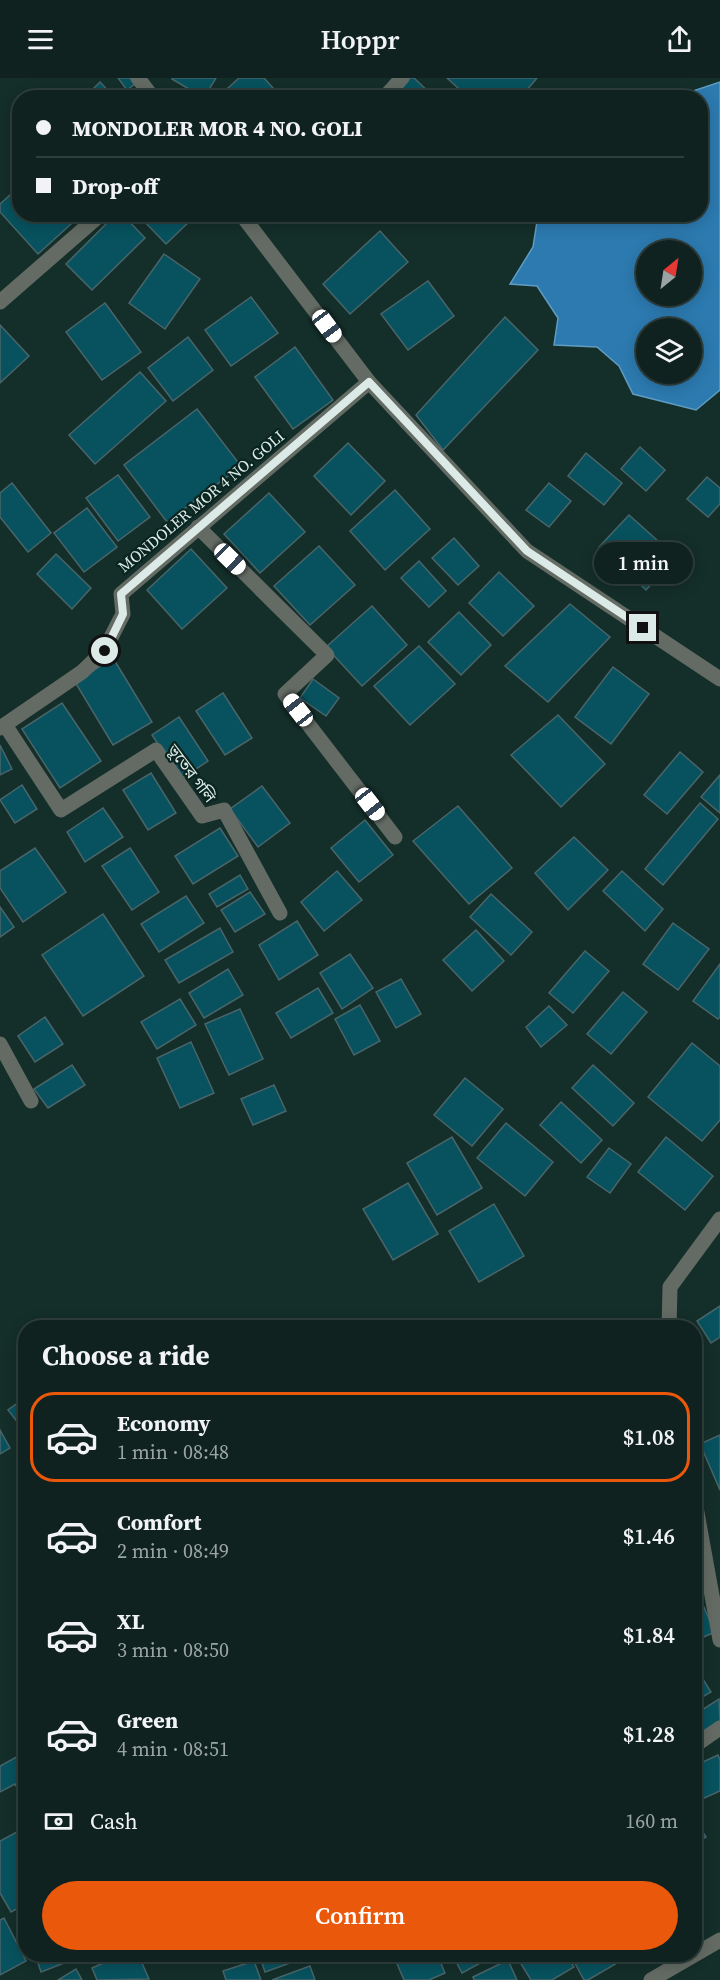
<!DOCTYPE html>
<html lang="en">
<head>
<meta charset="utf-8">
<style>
	body { margin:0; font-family:"Source Serif 4","Noto Sans Bengali",serif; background:#182a28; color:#f1f3f6; height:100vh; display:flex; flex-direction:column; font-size:22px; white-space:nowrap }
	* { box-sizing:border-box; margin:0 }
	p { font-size:20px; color:#9ba4a4 }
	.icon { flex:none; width:33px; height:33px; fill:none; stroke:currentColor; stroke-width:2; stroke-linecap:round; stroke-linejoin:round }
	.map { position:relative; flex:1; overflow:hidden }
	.panel { position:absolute; left:18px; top:1242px; width:684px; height:642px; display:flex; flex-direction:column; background:#0f221f; border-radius:24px; box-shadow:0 3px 15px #0003,0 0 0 2px #2f3f3d }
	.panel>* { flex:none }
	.banner { position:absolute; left:12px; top:12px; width:696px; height:132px; border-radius:24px; box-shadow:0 3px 15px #0003,0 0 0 2px #2f3f3d; display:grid; align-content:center; height:132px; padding:0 24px; background:#0f221f }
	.needle { width:39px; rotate:30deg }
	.fabs { position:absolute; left:636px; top:162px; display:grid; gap:12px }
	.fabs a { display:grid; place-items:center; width:66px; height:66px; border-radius:50%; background:#0f221f; box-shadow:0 3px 15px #0003,0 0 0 2px #2f3f3d; font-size:30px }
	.end { position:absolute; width:27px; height:27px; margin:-14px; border:8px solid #dbeae6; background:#111; box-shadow:0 0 0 3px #111 }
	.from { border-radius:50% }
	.bubble { position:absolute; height:42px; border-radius:21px; background:#0f221f; box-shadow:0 3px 15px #0003,0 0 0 2px #2f3f3d; font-size:20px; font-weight:600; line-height:42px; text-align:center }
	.car { position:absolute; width:18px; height:36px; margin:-18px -9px; border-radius:8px; box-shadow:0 0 4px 2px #0007; background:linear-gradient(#fff 24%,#345 0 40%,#fff 0 76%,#345 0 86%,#fff 0) }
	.banner b { display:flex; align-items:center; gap:21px; height:57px; font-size:22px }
	.banner b+b { border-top:2px solid #2f3f3d }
	.banner i { width:15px; height:15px; background:#f1f3f6 }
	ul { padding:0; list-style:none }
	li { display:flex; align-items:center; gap:18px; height:90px; margin:0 12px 9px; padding:0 12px; border:3px solid transparent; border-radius:24px }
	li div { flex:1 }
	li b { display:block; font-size:22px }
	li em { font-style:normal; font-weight:600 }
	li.active { border-color:#ea580c }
	li>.icon { width:54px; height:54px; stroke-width:1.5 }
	h2 { padding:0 24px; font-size:27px; line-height:72px }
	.pay { display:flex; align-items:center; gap:15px; height:66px; padding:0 24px; font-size:22px }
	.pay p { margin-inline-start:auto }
	.primary-button { display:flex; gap:12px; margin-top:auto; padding:12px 24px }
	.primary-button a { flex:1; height:69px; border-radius:36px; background:#ea580c; color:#fff; font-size:24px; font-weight:600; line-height:69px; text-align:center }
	header { display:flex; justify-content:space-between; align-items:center; height:78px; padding:0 24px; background:#0f221f; font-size:27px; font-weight:600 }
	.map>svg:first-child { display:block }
	.water { fill:#2c7ab0; stroke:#609cc0; stroke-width:1.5; fill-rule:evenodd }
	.building { fill:#07525e; stroke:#49656a; stroke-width:1.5 }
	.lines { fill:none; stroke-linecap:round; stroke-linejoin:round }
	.minor { stroke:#636b64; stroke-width:15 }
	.route { stroke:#dbeae6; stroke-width:8 }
	.labels { text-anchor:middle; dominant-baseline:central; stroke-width:4.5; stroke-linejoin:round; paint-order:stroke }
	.street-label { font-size:16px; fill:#dbeae6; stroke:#0a2420 }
</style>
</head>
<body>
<header><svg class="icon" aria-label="menu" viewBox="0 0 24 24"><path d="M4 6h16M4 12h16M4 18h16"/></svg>Hoppr<svg class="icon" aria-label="share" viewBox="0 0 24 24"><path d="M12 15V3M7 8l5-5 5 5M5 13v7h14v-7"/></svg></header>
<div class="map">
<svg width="720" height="1902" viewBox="0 0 720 1902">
	<rect width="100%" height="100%" fill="#142e29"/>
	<path class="water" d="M720 4V312L696 332 633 316 619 288 597 269 554 267 558 240 537 208 510 206 533 169 538 137 700 136V20L630 19 632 18 675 19ZM646 172H692V218H646ZM646 250H692V296H646Z"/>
	<g class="building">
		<polygon points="118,0 130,0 135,6 127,12"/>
		<polygon points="173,0 216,0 204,20 172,1"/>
		<polygon points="239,0 264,0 282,20 217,20"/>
		<polygon points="410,0 414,0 435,20 392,20"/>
		<polygon points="447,0 537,0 520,20 469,20"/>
		<polygon points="100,4 115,20 84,20"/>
		<polygon points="137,11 143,20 131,20 130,18"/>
		<polygon points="20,108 20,136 82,136 38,176 0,134 0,126"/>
		<polygon points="116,136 122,136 145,160 92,212 66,186"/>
		<polygon points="137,136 194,136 195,138 166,166"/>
		<polygon points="380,153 408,184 350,236 323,206"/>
		<polygon points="164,176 200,201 165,251 129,225"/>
		<polygon points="428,203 454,238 408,272 381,236"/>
		<polygon points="251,219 278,255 231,288 205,252"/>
		<polygon points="105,225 141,274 102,302 66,254"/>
		<polygon points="505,239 538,272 443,372 416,337"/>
		<polygon points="0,247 29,278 0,305"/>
		<polygon points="188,259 213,292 173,323 148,290"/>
		<polygon points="295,269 333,322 293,351 255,299"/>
		<polygon points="140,294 166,323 95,386 69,357"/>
		<polygon points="197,331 241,388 167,444 124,387"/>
		<polygon points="348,365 385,403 351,437 314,398"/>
		<polygon points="640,369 665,392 646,413 621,391"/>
		<polygon points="586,375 622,405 604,427 568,398"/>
		<polygon points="118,397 150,439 118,463 86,420"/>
		<polygon points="707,399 720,410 720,426 708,439 687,421"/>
		<polygon points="12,405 51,455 28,474 0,439 0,415"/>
		<polygon points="549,405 571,423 549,449 526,432"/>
		<polygon points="395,412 430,451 385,492 350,453"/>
		<polygon points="269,415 305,454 260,495 224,456"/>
		<polygon points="87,430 117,469 84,494 54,455"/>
		<polygon points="629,437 676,479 646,512 599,469"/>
		<polygon points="454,460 479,488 458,507 432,480"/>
		<polygon points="319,468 355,507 310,547 274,508"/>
		<polygon points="191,471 227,510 182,551 147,512"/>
		<polygon points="56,476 91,510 72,531 37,496"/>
		<polygon points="419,483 446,513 429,529 401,500"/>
		<polygon points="499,494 534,528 503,558 469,525"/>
		<polygon points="570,526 610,559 548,624 505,588"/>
		<polygon points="372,528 407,567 362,608 326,569"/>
		<polygon points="459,534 491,567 461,597 428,564"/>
		<polygon points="419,568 455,606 410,647 374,608"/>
		<polygon points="113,580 152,644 113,667 75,604"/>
		<polygon points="613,589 649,616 611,666 575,639"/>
		<polygon points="313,601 339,620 326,638 300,620"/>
		<polygon points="223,615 252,660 225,677 196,633"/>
		<polygon points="62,625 101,683 60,710 22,651"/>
		<polygon points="558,637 605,686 561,729 511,677"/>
		<polygon points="179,639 208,683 181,701 152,657"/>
		<polygon points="0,667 12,691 0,697"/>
		<polygon points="680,674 703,694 667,736 644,717"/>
		<polygon points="151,695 176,735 148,752 123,712"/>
		<polygon points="720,697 720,735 701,719"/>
		<polygon points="22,707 37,731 15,745 0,722"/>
		<polygon points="262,708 290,745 258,769 230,731"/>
		<polygon points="700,725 718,741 663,807 645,791"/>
		<polygon points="458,728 512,790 469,826 413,763"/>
		<polygon points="103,730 123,759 85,784 67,754"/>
		<polygon points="365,742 393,777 359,804 331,770"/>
		<polygon points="220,750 238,778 193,806 175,778"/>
		<polygon points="574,759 608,792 568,832 535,795"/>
		<polygon points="35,770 66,814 23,844 0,810 0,793"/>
		<polygon points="130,770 159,814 132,832 102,788"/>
		<polygon points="337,793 362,822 324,853 301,824"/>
		<polygon points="622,793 663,831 645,853 603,813"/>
		<polygon points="240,797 248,811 217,829 209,816"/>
		<polygon points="250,814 265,836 235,854 221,832"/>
		<polygon points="491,816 532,854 511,877 470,839"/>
		<polygon points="186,818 204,845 159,874 141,846"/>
		<polygon points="0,829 14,849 0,859"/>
		<polygon points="103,836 144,898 83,938 42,877"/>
		<polygon points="297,843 318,877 279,902 259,867"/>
		<polygon points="673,845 709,871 678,912 643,886"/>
		<polygon points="220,850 233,874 179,905 165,882"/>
		<polygon points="476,852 504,883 472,913 443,882"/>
		<polygon points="585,873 609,893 573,935 549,915"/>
		<polygon points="350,876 373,910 342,931 320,895"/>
		<polygon points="720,886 720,939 718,941 693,923"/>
		<polygon points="228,891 243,917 204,940 189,915"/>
		<polygon points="401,901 421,936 396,950 376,914"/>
		<polygon points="318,910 333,935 291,960 276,935"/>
		<polygon points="623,914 647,934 611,976 587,956"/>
		<polygon points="180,921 196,947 157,971 141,944"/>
		<polygon points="360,927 380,963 354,977 335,941"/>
		<polygon points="549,928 567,947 541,969 526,949"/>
		<polygon points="240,931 263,981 229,997 205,946"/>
		<polygon points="45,939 63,966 35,984 18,958"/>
		<polygon points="191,964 214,1015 180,1030 157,980"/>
		<polygon points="692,965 720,988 720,1042 702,1063 648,1019"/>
		<polygon points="72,987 85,1007 48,1030 34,1011"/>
		<polygon points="593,987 634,1025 613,1048 572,1010"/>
		<polygon points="465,1000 503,1031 472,1068 434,1037"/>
		<polygon points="274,1007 286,1033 253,1047 241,1021"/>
		<polygon points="561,1024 602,1062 581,1085 540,1047"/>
		<polygon points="506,1045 553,1084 525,1118 477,1080"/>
		<polygon points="452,1059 482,1110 437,1137 407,1085"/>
		<polygon points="666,1059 713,1098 685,1132 638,1094"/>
		<polygon points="609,1070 631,1086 610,1115 587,1099"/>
		<polygon points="408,1105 438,1156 393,1182 363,1131"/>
		<polygon points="494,1126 524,1178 479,1204 449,1153"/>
		<polygon points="720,1228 720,1259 711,1265 697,1243"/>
		<polygon points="26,1319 26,1355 8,1332"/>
		<polygon points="0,1352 10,1370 0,1376"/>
		<polygon points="720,1357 720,1412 700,1366"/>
		<polygon points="694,1507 715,1554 694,1563"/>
		<polygon points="701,1598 711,1614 694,1624 694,1602"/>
		<polygon points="719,1621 720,1643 694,1659 694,1637"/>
		<polygon points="22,1676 26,1683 26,1725 15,1706 0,1714 0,1688"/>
		<polygon points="718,1677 720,1682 720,1713 695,1724 694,1688"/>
		<polygon points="694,1741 706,1759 694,1766"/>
		<polygon points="26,1749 26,1826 11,1834 0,1815 0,1763"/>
		<polygon points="4,1840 26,1883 0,1897 0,1842"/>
		<polygon points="35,1876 70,1876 72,1882 41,1894"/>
		<polygon points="124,1876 138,1876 149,1901 97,1902 92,1890"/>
		<polygon points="217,1876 242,1876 220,1885"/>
		<polygon points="259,1876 303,1876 304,1880 265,1894"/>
		<polygon points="404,1876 437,1876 445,1895 429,1902 404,1902 395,1881"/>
		<polygon points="452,1876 497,1876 462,1895"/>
		<polygon points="525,1876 566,1876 574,1889 552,1902 531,1902 518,1881"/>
		<polygon points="570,1876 621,1876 624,1881 588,1902 584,1902"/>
		<polygon points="508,1882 517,1902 474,1902 473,1899"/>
		<polygon points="254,1883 261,1902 226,1902 223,1893"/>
		<polygon points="310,1888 315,1902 272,1902"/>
		<polygon points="76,1891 82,1902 58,1902"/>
	</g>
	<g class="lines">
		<g class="minor">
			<polyline points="138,0 153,20"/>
			<polyline points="384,20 402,0"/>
			<polyline points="241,136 369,304 527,473 720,601"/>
			<polyline points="0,224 101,136"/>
			<polyline points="198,449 327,577 285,616 395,759"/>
			<polyline points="5,647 61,732 156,672 202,738 224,732 280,835"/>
			<polyline points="0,650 82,594 104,573 123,536 121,516 369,304"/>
			<polyline points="0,966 31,1023"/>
			<polyline points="669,1250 670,1209 720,1141"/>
			<polyline points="694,1418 720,1562"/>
			<polyline points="694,1668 720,1650"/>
			<polyline points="651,1902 720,1862"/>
		</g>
	</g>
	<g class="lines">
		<polyline class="route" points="105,573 123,536 121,516 369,304 527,473 643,550"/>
	</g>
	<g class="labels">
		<g class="street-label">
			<text transform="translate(201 423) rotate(-40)">MONDOLER MOR 4 NO. GOLI</text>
			<text transform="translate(192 695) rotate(53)">ভূতের গলি</text>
		</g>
	</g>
</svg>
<div class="fabs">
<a><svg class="needle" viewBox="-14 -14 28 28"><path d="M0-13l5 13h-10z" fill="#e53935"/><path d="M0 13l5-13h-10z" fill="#9ba4a4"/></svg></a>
<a><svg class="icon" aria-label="layers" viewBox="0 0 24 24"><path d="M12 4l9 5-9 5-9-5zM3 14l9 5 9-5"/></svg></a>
</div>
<i class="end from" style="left:105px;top:573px"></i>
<i class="end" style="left:643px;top:550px"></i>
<div class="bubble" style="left:594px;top:464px;width:99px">1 min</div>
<i class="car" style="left:327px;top:248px;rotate:143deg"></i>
<i class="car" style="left:230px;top:481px;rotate:134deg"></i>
<i class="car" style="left:298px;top:632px;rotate:322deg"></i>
<i class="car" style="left:370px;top:726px;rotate:142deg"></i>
<div class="banner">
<b><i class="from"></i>MONDOLER MOR 4 NO. GOLI</b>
<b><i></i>Drop-off</b>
</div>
<section class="panel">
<h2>Choose a ride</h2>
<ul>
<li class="active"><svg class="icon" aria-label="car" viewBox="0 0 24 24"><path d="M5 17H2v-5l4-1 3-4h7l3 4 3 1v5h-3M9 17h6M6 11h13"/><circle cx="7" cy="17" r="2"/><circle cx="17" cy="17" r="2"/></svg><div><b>Economy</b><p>1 min · 08:48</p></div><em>$1.08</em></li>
<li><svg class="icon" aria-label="car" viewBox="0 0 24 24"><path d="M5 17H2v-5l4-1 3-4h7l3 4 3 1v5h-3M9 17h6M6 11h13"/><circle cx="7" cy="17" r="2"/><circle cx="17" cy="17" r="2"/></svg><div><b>Comfort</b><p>2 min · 08:49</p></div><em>$1.46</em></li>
<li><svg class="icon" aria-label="car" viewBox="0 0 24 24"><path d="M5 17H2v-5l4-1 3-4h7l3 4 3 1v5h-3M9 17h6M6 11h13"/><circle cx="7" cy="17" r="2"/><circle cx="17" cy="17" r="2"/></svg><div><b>XL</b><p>3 min · 08:50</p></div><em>$1.84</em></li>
<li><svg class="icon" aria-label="car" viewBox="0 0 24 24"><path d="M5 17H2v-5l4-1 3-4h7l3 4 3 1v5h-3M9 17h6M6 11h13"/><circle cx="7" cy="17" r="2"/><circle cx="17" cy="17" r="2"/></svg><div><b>Green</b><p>4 min · 08:51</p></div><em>$1.28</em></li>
</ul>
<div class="pay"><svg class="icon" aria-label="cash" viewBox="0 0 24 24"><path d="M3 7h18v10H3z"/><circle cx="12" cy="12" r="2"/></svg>Cash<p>160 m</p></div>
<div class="primary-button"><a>Confirm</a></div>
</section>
</div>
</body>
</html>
